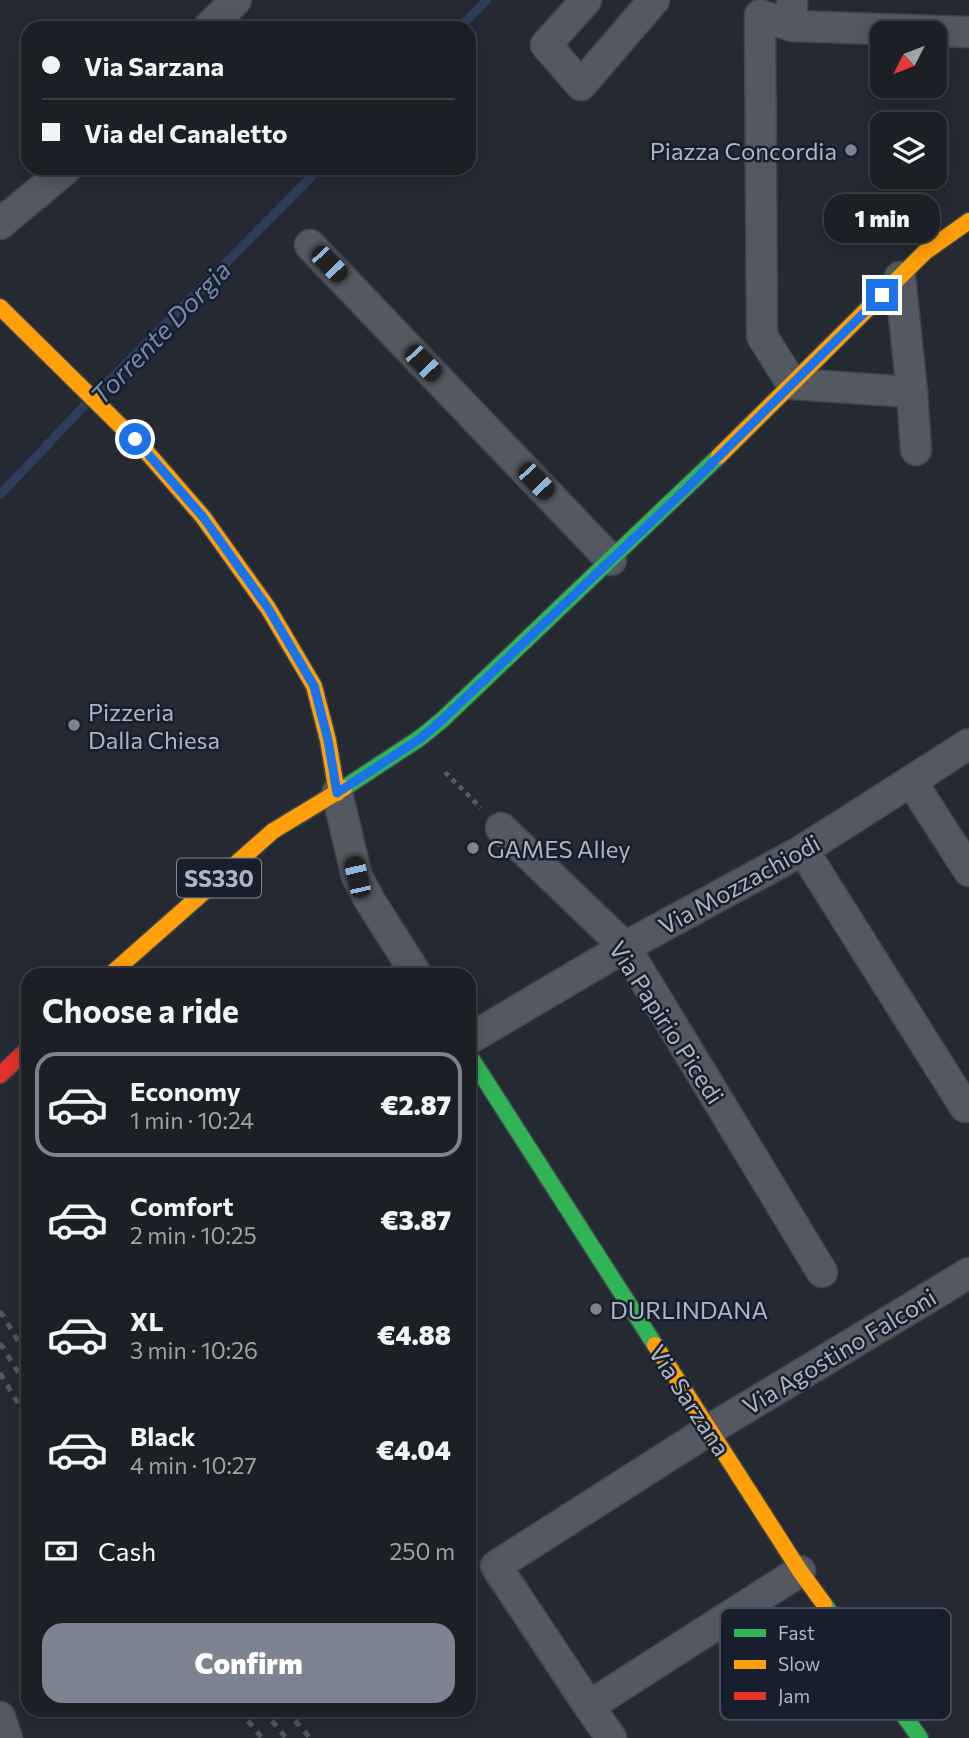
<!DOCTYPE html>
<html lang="en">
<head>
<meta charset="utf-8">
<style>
	body { margin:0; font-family:Commissioner,sans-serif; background:#292c32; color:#f1f3f6; height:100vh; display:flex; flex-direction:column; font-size:26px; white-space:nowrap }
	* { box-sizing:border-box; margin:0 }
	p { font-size:23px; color:#a0a2a7 }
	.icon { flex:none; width:38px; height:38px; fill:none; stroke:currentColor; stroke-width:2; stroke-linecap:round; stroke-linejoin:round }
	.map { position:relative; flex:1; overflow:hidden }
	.side { position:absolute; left:21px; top:968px; width:455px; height:749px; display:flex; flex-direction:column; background:#1c1f25; border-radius:21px; box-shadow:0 4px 18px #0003,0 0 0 2px #3a3d42 }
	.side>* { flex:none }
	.guide { position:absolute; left:21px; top:21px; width:455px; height:154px; border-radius:21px; box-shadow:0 4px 18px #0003,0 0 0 2px #3a3d42; display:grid; align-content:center; height:154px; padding:0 21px; background:#1c1f25 }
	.needle { width:46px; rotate:228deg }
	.tools { position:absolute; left:870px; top:21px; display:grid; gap:14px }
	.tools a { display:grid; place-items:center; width:77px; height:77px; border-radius:14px; background:#1c1f25; box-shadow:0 4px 18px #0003,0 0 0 2px #3a3d42; font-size:35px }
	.end { position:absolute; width:32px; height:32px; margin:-16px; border:9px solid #1a73e8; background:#fff; box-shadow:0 0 0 4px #fff }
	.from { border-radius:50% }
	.bubble { position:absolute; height:49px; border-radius:21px; background:#1c1f25; box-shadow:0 4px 18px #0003,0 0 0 2px #3a3d42; font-size:23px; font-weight:800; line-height:49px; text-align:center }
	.car { position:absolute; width:21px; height:42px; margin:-21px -10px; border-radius:9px; box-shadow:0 0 5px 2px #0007; background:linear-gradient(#222 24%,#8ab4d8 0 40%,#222 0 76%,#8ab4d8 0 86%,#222 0) }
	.guide b { display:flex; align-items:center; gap:24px; height:66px; font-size:26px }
	.guide b+b { border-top:2px solid #3a3d42 }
	.guide i { width:18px; height:18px; background:#f1f3f6 }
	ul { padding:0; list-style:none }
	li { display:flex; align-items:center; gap:21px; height:105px; margin:0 14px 10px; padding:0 7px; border:4px solid transparent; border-radius:21px }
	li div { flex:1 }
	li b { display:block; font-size:26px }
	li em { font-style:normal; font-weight:800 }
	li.current { border-color:#7d8491 }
	li>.icon { width:63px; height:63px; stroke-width:1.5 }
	h2 { padding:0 21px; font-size:32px; line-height:84px }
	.pay { display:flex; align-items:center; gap:18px; height:77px; padding:0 21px; font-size:26px }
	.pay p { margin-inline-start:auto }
	.primary-button { display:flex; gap:14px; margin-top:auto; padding:14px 21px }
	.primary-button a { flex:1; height:80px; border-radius:21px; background:#7d8491; color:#fff; font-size:28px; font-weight:800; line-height:80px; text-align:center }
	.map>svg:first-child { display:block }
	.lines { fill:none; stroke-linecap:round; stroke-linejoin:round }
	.stream { stroke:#2e3e5a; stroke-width:9 }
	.street-casing { stroke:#41444b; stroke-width:33 }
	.fast-casing { stroke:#41444b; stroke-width:19 }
	.slow-casing { stroke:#41444b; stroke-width:19 }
	.jam-casing { stroke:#41444b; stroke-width:19 }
	.path { stroke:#565c64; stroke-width:4.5; stroke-dasharray:5 5; stroke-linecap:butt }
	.street { stroke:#545860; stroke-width:30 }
	.fast { stroke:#30b455; stroke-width:16 }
	.slow { stroke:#ff9f0a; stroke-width:16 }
	.jam { stroke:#e5322d; stroke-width:16 }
	.rail { stroke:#53575d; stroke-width:5; stroke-dasharray:7 7; stroke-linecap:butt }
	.route { stroke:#1a73e8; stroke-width:9 }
	.poi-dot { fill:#7d8491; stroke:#181f2c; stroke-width:2.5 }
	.labels { text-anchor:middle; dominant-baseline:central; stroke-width:5; stroke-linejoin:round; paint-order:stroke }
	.shield { fill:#181f2c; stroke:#808897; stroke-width:2 }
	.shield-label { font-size:23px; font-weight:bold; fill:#acb5c5 }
	.poi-label { font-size:24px; fill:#acb5c5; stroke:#181f2c; text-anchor:start }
	.street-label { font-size:24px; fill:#acb5c5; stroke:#181f2c }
	.water-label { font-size:26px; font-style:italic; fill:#7389af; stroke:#181f2c }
	.key { fill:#181f2c; stroke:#444c5a; stroke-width:2 }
	.key-label { font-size:19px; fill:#acb5c5 }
</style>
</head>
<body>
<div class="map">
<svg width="969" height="1738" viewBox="0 0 969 1738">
	<rect width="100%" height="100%" fill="#252931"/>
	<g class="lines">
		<g class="stream">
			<polyline points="459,28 487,0"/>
			<polyline points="98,392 320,168"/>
			<polyline points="0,495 85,405"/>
		</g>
		<g class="street-casing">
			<g id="street">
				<polyline points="586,0 546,45 581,85 654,0"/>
				<polyline points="792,0 792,26 969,32"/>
				<polyline points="792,26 760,15 762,336 792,384 912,392 900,277"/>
				<polyline points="208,28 236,0"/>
				<polyline points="0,224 67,168"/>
				<polyline points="310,245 611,560"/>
				<polyline points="912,392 916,450"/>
				<polyline points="911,781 969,871"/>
				<polyline points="337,793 357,877 370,901 417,975"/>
				<polyline points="501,828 625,947 822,1272"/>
				<polyline points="803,850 965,1107"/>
				<polyline points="469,1039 625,947 803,850 969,744"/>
				<polyline points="589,1706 496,1566 709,1430 969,1273"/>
				<polyline points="0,1717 7,1738"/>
				<polyline points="611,1738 589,1706 800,1571"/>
			</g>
		</g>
		<g class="fast-casing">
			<g id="fast">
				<polyline points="344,788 420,738 442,720 719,456"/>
				<polyline points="469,1055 655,1345"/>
				<polyline points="824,1604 920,1738"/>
			</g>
		</g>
		<g class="slow-casing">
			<g id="slow">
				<polyline points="0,307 145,450 203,517 268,608 314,686 328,740 337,793"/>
				<polyline points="719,456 925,252 969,221"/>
				<polyline points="110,975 273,831 344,788"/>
				<polyline points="655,1345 800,1571 824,1604"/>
			</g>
		</g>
		<g class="jam-casing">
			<polyline id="jam" points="0,1075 28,1049"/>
		</g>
		<polyline class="path" points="445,772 481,808"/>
		<use href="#street" class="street"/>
		<use href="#fast" class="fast"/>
		<use href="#slow" class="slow"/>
		<use href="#jam" class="jam"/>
		<g class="rail">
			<polyline points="0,1311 28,1357"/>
			<polyline points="0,1343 28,1388"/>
			<polyline points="0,1373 28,1420"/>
			<polyline points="239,1710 262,1738"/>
			<polyline points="263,1710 286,1738"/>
			<polyline points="286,1710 310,1738"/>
		</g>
	</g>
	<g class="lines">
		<polyline class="route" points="135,439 203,517 268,608 314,686 328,740 337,793 421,738 442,720 686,489 882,295"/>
	</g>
	<g class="poi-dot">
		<circle cx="851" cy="150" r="7"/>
		<circle cx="74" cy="725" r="7"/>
		<circle cx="473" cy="848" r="7"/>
		<circle cx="596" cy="1309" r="7"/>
	</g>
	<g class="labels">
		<rect class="shield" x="177" y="858.5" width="84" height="39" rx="5"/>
		<g class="shield-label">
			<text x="219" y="878">SS330</text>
		</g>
		<g class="poi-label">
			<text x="837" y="150" text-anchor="end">Piazza Concordia</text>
			<text x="88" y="711">Pizzeria<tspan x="88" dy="28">Dalla Chiesa</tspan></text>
			<text x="487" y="848">GAMES Alley</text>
			<text x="610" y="1309">DURLINDANA</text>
		</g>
		<g class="street-label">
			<text transform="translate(739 884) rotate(-29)">Via Mozzachiodi</text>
			<text transform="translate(667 1022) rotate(57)">Via Papirio Picedi</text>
			<text transform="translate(839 1351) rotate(-31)">Via Agostino Falconi</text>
			<text transform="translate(690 1400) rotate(57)">Via Sarzana</text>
		</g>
		<g class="water-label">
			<text transform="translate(160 332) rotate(-46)">Torrente Dorgia</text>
		</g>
	</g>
	<rect x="720" y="1608" width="231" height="112" rx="10" class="key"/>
	<rect x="734" y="1629" width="32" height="8" fill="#30b455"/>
	<rect x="734" y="1660" width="32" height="9" fill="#ff9f0a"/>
	<rect x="734" y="1692" width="32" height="8" fill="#e5322d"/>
	<g class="key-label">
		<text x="778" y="1640">Fast</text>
		<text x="778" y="1671">Slow</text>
		<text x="778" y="1703">Jam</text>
	</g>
</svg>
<div class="tools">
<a><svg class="needle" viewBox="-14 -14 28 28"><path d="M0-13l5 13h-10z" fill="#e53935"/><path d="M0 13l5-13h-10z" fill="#a0a2a7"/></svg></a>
<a><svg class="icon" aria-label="layers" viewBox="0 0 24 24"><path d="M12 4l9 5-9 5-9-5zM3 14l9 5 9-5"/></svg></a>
</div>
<i class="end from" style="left:135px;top:439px"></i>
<i class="end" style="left:882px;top:295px"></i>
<div class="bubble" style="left:824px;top:194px;width:116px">1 min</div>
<i class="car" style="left:329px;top:264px;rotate:136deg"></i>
<i class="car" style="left:423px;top:363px;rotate:136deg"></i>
<i class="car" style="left:536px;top:481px;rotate:136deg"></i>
<i class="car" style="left:357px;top:877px;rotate:347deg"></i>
<div class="guide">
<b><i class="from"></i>Via Sarzana</b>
<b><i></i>Via del Canaletto</b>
</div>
<section class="side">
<h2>Choose a ride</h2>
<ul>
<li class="current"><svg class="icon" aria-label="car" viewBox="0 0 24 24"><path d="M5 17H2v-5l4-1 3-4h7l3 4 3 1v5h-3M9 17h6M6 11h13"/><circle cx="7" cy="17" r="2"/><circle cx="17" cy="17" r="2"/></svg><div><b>Economy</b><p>1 min · 10:24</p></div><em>€2.87</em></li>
<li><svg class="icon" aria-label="car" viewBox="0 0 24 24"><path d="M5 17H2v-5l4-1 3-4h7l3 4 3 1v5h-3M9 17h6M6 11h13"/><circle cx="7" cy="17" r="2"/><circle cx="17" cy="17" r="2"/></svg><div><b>Comfort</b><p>2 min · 10:25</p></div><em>€3.87</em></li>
<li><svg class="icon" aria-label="car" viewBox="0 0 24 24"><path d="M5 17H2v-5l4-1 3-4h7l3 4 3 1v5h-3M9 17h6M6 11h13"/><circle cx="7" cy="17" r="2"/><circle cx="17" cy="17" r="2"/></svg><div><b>XL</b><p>3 min · 10:26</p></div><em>€4.88</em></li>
<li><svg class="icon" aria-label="car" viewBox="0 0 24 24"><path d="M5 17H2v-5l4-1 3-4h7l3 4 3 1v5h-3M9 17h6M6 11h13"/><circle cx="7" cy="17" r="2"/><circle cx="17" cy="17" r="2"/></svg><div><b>Black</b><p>4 min · 10:27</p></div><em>€4.04</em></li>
</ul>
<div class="pay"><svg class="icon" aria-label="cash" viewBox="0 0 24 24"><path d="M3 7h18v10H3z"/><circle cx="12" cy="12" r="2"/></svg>Cash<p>250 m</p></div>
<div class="primary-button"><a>Confirm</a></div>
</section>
</div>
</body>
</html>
